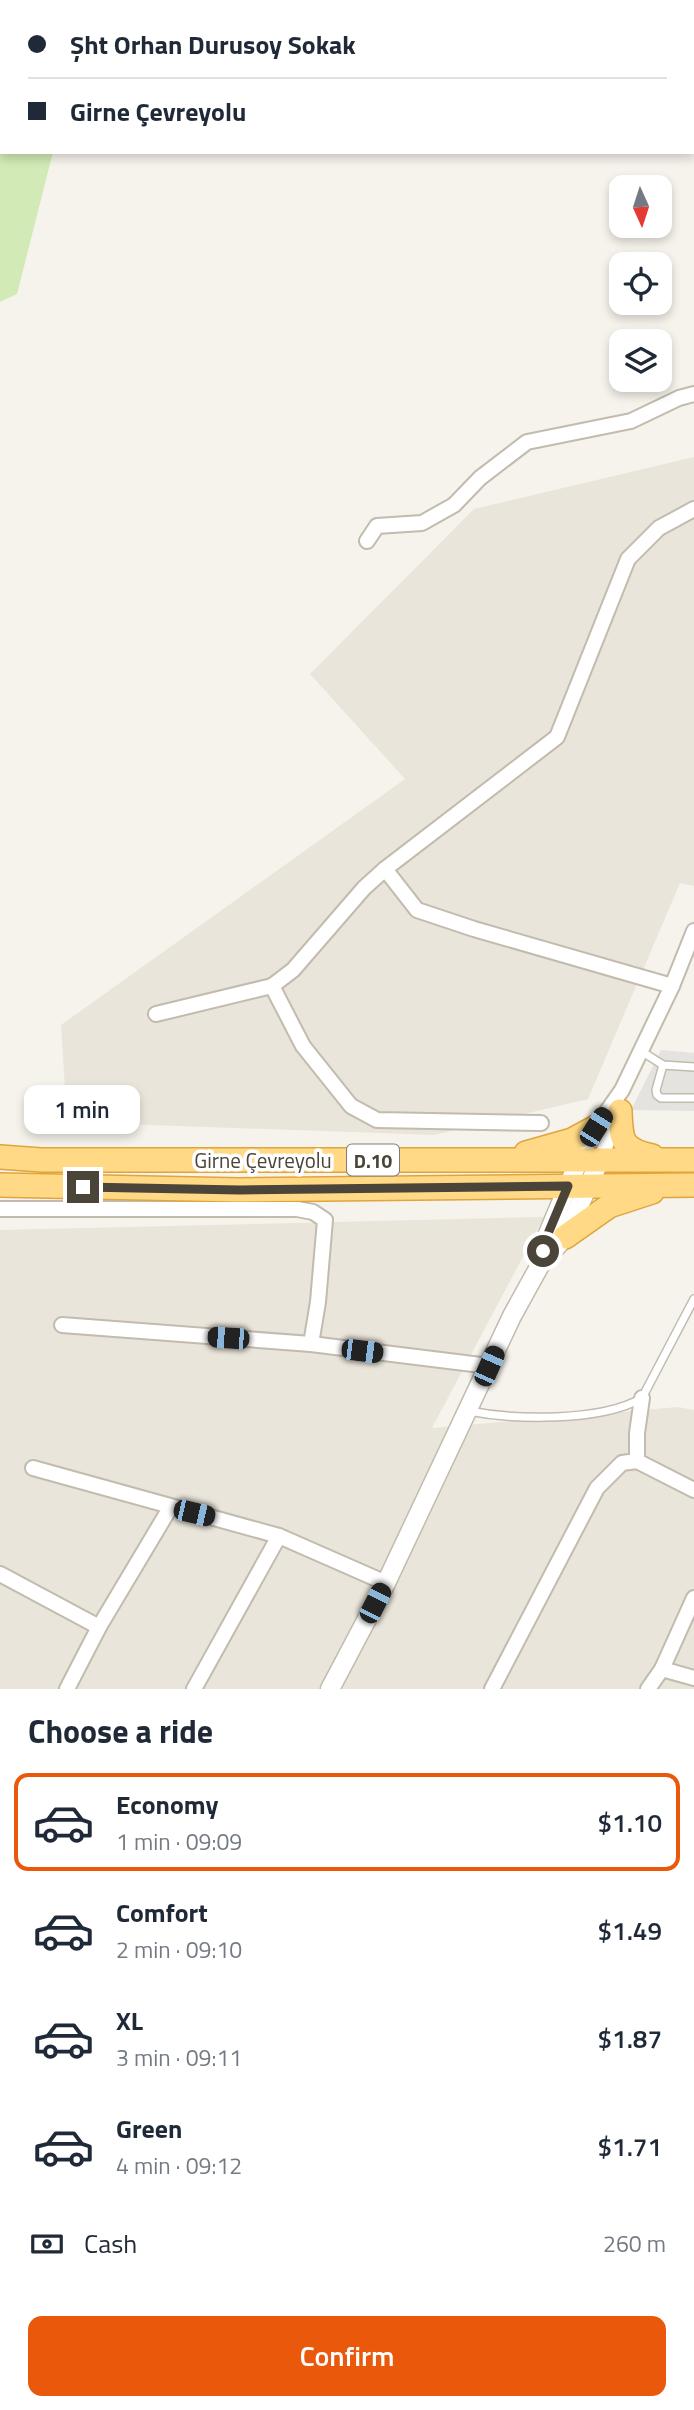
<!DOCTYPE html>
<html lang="en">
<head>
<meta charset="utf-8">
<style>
	body { margin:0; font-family:"Titillium Web",sans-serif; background:#f6f6f7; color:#1f2937; height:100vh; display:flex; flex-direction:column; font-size:26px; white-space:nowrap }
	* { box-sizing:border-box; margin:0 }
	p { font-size:23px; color:#747a83 }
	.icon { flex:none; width:38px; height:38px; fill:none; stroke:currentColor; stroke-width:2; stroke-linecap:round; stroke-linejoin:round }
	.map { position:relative; height:1689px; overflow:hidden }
	.sheet { display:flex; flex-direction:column; background:#fff; flex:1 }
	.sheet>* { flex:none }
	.hud { position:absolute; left:0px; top:0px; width:695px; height:154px; box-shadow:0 4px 10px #0003; display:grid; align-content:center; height:154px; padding:0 28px; background:#fff }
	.needle { width:46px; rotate:177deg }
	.controls { position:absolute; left:609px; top:175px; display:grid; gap:14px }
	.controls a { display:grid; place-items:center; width:63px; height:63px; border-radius:14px; background:#fff; box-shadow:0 4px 10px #0003; font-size:35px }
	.end { position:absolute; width:32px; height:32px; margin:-16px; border:9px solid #4b4439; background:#fff; box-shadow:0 0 0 4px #fff }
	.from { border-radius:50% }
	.bubble { position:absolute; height:49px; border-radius:14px; background:#fff; box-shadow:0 4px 10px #0003; font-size:23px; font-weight:600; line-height:49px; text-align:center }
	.car { position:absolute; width:21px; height:42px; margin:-21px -10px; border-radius:9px; box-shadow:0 0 5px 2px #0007; background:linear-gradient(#222 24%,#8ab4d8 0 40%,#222 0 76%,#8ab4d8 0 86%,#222 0) }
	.hud b { display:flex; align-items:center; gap:24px; height:66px; font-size:26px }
	.hud b+b { border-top:2px solid #e0e1e3 }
	.hud i { width:18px; height:18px; background:#1f2937 }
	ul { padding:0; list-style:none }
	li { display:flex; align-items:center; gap:21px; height:98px; margin:0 14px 10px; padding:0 14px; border:4px solid transparent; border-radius:14px }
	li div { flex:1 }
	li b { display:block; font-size:26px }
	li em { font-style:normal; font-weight:600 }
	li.selected { border-color:#ea580c }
	li>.icon { width:63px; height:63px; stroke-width:1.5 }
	h2 { padding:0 28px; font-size:32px; line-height:84px }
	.pay { display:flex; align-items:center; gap:18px; height:77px; padding:0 28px; font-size:26px }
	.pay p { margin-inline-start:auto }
	.cta { display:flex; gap:14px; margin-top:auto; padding:14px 28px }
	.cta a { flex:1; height:80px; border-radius:14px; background:#ea580c; color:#fff; font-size:28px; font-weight:600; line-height:80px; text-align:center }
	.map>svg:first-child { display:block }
	.residential { fill:#eae5da }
	.green { fill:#d2eab5 }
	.parking { fill:#e5e3e0 }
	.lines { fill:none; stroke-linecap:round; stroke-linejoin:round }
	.service-casing { stroke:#c2bbae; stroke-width:10 }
	.minor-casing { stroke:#c2bbae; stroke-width:18 }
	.tertiary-casing { stroke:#c2bbae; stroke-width:21 }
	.trunk-casing { stroke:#e0a43c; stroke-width:26 }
	.service { stroke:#fff; stroke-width:7 }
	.minor { stroke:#fff; stroke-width:14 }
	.tertiary { stroke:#fff; stroke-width:18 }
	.trunk { stroke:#ffd985; stroke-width:23 }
	.route { stroke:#4b4439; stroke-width:9 }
	.labels { text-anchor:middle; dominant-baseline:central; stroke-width:7; stroke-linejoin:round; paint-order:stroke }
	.shield { fill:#fff; stroke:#817c74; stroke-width:2 }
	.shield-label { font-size:19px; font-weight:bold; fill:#4b4439 }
	.street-label { font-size:21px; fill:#4b4439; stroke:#fff }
</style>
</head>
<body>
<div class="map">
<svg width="694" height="1689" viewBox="0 0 694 1689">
	<rect width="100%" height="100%" fill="#f6f3ec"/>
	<g class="residential">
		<polygon points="694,457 694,886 680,883 588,1099 434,1135 67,1122 61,1025 405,779 310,674 474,509"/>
		<polygon points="544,1217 432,1428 678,1407 694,1410 694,1689 0,1689 0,1230"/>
	</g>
	<polygon class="green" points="0,0 96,0 95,2 2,2 2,152 53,152 17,294 0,302"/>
	<polygon class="parking" points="661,1050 694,1053 694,1111 631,1110"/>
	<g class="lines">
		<g class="service-casing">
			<g id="service">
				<polyline points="641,1051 663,1065 694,1067"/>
				<polyline points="663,1065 656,1090 657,1095 661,1098 694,1098"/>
				<path d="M469 1411C514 1420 601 1422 642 1398L694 1299"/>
			</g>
		</g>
		<g class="minor-casing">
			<g id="minor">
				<polyline points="367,541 377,526 422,523 454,505 480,478 527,442 631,421 679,398 694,394"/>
				<polyline points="385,869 417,910 474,929 672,986"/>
				<polyline points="272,986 303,1046 351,1106 377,1120 541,1123"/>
				<polyline points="156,1014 272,986 293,970 364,888 385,869 557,737 628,559 659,528 694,509"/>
				<polyline points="579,1160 596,1127 622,1090 672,986 694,931"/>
				<polyline points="600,1160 617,1118"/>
				<polyline points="0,1209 297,1209 313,1212 325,1220 318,1302 311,1344"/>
				<polyline points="62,1325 311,1344 489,1366"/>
				<polyline points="637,1461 694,1490"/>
				<polyline points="33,1468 279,1536 386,1583"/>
				<polyline points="0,1574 99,1627"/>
				<polyline points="662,1669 694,1678"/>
				<polyline points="67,1689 99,1627 170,1508"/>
				<polyline points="194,1689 279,1536"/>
				<polyline points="492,1689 597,1488 622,1463 637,1461 637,1433 642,1398"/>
				<polyline points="648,1689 662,1669 694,1598"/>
			</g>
		</g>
		<g class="tertiary-casing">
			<g id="tertiary">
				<polyline points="541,1264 565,1237 600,1160"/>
				<polyline points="330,1689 386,1583 512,1316 539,1267 547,1236 579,1160"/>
			</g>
		</g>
		<g class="trunk-casing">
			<g id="trunk">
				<path d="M620 1111C621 1140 621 1149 652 1156"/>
				<polyline points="526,1153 572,1140 596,1127"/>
				<polyline points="0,1157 41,1160 694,1160"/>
				<polyline points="0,1185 240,1190 694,1185"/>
				<polyline points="565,1237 609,1206 652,1192"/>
			</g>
		</g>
		<use href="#service" class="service"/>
		<use href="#minor" class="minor"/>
		<use href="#tertiary" class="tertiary"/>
		<use href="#trunk" class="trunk"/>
	</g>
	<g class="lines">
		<polyline class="route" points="83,1187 240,1190 568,1186 547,1236 543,1251"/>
	</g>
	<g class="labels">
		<rect class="shield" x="347" y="1144.5" width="52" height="31" rx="5"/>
		<g class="shield-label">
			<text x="373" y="1160">D.10</text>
		</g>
		<g class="street-label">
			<text x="263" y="1160">Girne Çevreyolu</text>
		</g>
	</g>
</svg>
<div class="controls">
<a><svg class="needle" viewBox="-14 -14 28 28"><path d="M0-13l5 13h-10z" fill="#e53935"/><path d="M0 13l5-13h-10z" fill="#747a83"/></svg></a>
<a><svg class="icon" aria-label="locate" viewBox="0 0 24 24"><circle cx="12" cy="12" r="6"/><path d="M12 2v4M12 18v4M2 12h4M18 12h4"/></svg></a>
<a><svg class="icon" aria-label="layers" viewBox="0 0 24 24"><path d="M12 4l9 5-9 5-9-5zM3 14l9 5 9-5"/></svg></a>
</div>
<i class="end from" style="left:543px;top:1251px"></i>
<i class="end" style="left:83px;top:1187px"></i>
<div class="bubble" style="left:24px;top:1085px;width:116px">1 min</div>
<i class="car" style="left:596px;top:1127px;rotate:32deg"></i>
<i class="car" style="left:228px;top:1338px;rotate:274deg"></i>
<i class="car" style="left:362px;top:1351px;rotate:97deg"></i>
<i class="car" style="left:489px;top:1366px;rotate:24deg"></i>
<i class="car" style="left:194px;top:1513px;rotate:103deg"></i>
<i class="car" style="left:375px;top:1603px;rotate:27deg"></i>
<div class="hud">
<b><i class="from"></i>Şht Orhan Durusoy Sokak</b>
<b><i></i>Girne Çevreyolu</b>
</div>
</div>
<section class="sheet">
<h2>Choose a ride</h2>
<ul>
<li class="selected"><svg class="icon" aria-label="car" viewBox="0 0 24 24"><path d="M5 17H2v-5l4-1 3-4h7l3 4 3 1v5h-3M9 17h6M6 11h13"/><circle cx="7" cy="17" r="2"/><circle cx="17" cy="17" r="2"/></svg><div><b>Economy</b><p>1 min · 09:09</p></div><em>$1.10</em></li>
<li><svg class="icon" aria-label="car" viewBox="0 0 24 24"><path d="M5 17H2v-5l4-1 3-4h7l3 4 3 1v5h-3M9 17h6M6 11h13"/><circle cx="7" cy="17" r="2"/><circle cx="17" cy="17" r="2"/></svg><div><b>Comfort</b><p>2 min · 09:10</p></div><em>$1.49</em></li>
<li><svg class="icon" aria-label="car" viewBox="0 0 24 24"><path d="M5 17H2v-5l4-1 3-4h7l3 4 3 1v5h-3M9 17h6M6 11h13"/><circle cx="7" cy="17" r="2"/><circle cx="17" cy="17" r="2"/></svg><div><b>XL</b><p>3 min · 09:11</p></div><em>$1.87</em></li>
<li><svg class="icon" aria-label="car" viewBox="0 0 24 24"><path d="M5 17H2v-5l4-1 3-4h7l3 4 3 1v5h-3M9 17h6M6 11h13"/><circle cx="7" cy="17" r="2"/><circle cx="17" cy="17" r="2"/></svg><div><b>Green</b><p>4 min · 09:12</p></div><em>$1.71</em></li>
</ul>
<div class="pay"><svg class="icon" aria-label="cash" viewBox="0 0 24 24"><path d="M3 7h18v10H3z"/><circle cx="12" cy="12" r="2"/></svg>Cash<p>260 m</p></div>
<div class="cta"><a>Confirm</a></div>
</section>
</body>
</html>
